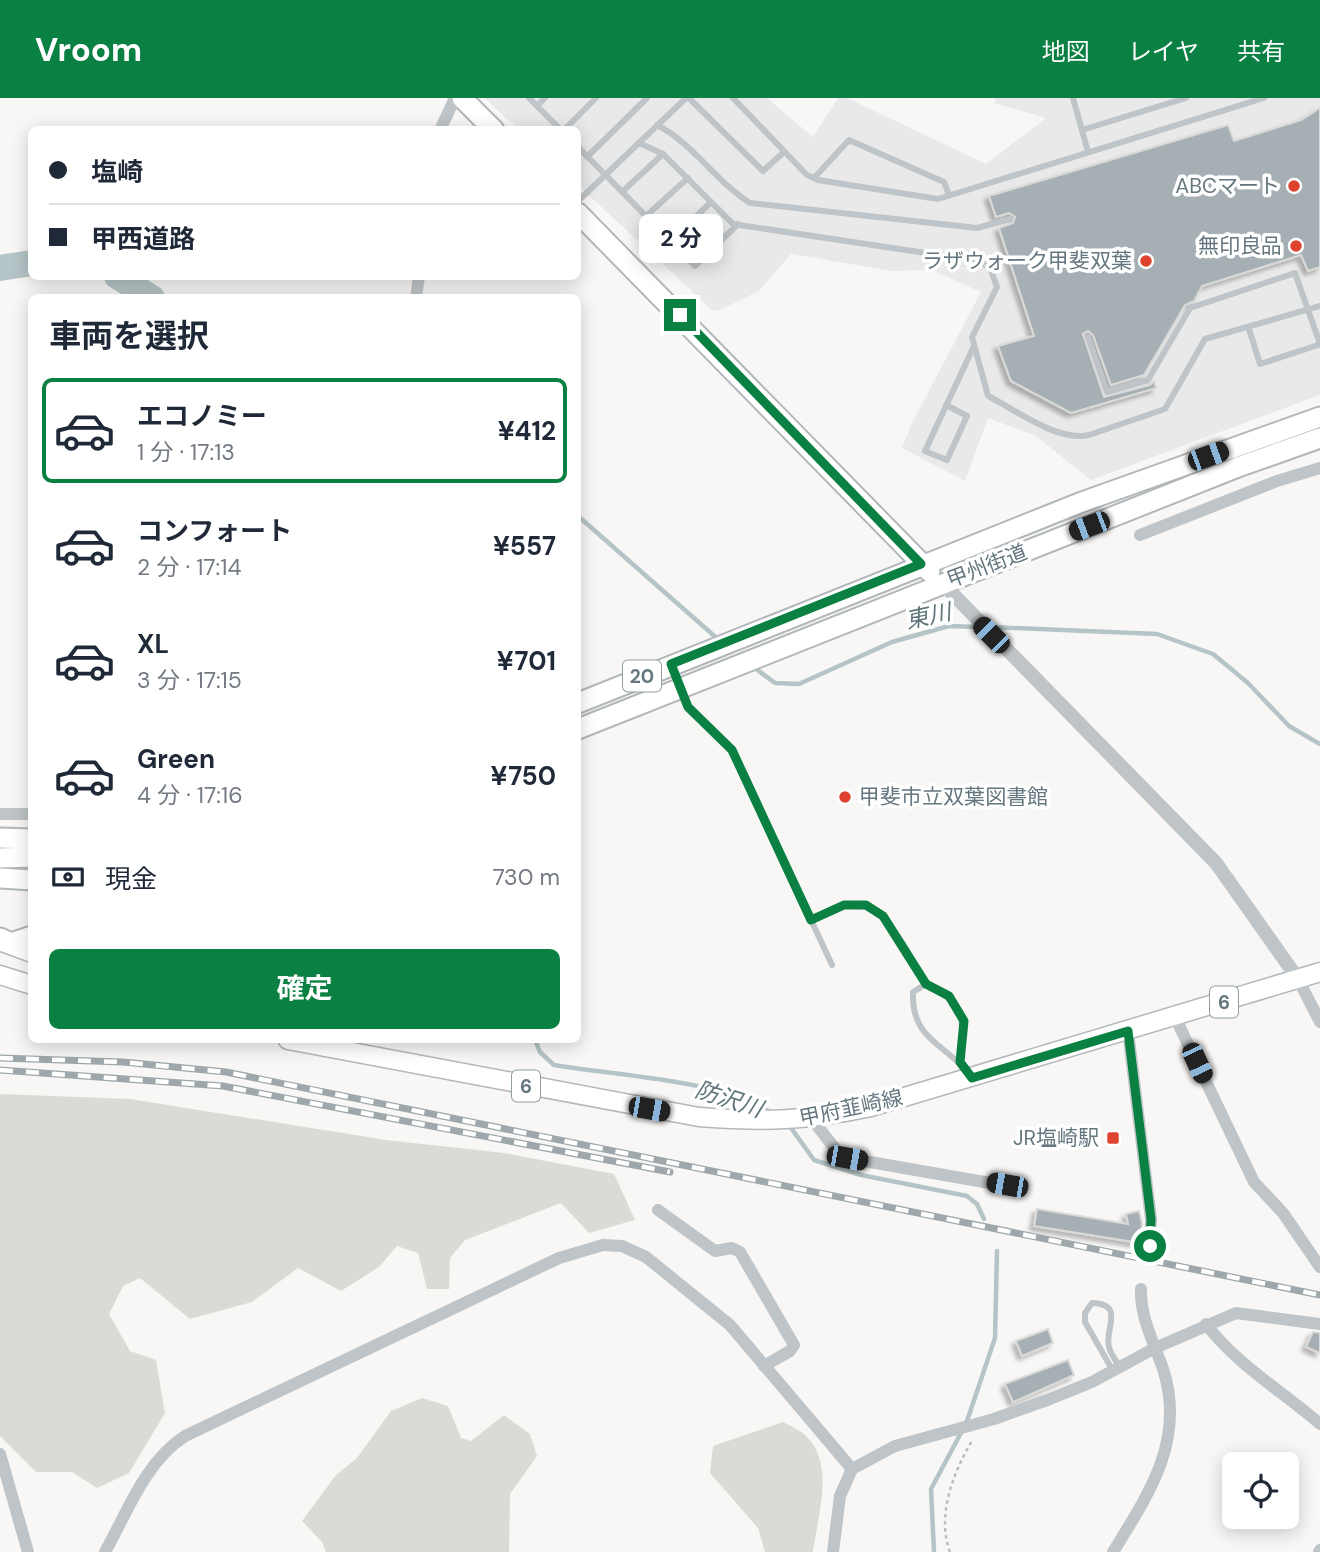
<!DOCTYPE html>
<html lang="ja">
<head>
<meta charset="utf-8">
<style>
	body { margin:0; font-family:"DM Sans","Noto Sans JP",sans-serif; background:#f6f6f7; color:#1f2937; height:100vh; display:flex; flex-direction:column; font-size:26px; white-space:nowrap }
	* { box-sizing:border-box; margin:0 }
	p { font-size:23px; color:#747a83 }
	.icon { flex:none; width:38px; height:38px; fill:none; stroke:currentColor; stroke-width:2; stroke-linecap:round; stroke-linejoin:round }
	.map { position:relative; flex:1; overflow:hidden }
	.drawer { position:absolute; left:28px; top:196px; width:553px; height:749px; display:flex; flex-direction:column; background:#fff; border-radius:10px; box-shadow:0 4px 18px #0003 }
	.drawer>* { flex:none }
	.top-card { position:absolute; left:28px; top:28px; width:553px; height:154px; border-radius:10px; box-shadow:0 4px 18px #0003; display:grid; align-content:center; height:154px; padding:0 21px; background:#fff }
	.buttons { position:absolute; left:1222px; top:1354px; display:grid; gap:14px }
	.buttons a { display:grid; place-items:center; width:77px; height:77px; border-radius:10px; background:#fff; box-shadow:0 4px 18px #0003; font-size:35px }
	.end { position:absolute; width:32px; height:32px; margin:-16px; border:9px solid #0b8043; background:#fff; box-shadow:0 0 0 4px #fff }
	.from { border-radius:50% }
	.bubble { position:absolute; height:49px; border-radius:10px; background:#fff; box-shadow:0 4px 18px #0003; font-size:23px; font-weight:700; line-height:49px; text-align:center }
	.car { position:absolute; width:21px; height:42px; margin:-21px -10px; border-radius:9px; box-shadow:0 0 5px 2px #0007; background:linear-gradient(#222 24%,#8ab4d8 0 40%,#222 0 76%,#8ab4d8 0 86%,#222 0) }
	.top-card b { display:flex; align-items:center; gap:24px; height:66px; font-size:26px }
	.top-card b+b { border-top:2px solid #e0e1e3 }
	.top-card i { width:18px; height:18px; background:#1f2937 }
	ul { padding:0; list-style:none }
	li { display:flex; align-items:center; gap:21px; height:105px; margin:0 14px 10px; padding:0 7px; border:4px solid transparent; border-radius:10px }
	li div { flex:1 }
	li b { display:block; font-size:26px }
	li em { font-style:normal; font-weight:700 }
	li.selected { border-color:#0b8043 }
	li>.icon { width:63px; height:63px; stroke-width:1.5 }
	h2 { padding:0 21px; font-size:32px; line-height:84px }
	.pay { display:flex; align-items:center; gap:18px; height:77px; padding:0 21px; font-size:26px }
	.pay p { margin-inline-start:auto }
	.action { display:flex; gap:14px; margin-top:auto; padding:14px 21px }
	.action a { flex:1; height:80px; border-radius:10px; background:#0b8043; color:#fff; font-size:28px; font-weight:700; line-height:80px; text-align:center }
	header { display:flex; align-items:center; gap:42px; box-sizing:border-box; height:98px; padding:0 35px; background:#0b8043; color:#fff }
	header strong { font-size:33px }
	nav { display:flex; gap:38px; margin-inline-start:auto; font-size:24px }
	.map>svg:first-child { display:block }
	.built { fill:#e8e9e8 }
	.green { fill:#d8dcd4 }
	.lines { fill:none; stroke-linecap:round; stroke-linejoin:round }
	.stream { stroke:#b5c4c6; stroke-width:4.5 }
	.river { stroke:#b5c4c6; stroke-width:26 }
	.building { fill:#a6b0b4; stroke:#d9d9d7; stroke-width:2; filter:url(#shadow) }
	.primary-casing { stroke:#b2b8bb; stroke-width:21 }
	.trunk-casing { stroke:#b2b7ba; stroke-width:23 }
	.path { stroke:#b9bdbf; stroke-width:2.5; stroke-dasharray:3.5 3.5; stroke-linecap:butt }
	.service { stroke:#bec4c7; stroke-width:6 }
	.minor { stroke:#bec4c7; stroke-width:12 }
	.tertiary { stroke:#bec4c7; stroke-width:14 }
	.primary { stroke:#fff; stroke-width:18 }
	.trunk { stroke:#fff; stroke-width:19 }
	.rail-casing { stroke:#9ea7ab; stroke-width:7 }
	.rail { stroke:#fff; stroke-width:4.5; stroke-dasharray:13; stroke-linecap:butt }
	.route { stroke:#0b8043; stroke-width:9 }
	.poi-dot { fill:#dd432f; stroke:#fff; stroke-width:2.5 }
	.labels { text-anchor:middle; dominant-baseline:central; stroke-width:7; stroke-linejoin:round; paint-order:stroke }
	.shield { fill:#fff; stroke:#92a0a5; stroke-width:2 }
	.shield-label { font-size:19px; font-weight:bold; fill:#64777f }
	.poi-label { font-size:21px; fill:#64777f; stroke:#fff; text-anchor:end }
	.street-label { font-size:21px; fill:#64777f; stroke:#fff }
	.water-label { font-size:23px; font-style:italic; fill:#5e767a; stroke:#fff }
</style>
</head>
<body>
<header>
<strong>Vroom</strong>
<nav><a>地図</a><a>レイヤ</a><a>共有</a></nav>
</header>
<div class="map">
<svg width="1320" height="1454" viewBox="0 0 1320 1454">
	<defs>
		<filter id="shadow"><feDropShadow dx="-4" dy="4" stdDeviation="2" flood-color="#0004"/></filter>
	</defs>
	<rect width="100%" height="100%" fill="#f8f7f5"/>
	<polygon class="built" points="485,0 767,0 813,39 838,0 847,0 986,66 1046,20 994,5 996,0 1320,0 1320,297 1091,382 1036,338 988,320 965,383 902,350 911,327 981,194 931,172 892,173 791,156 759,193 720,212 713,213 578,87 578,32 518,31"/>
	<g class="green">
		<polygon points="0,996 130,1001 386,1042 504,1055 614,1076 635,1122 589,1135 561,1105 465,1142 450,1160 449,1191 427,1191 418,1155 397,1148 379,1169 341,1193 298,1170 252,1204 190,1221 140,1180 123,1188 109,1216 130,1253 156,1262 165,1315 129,1375 97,1390 72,1374 36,1374 0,1338"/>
		<polygon points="422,1300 448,1308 461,1340 471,1343 504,1317 530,1336 537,1358 510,1396 509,1454 326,1454 322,1444 302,1423 336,1377 357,1360 391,1313"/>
		<path d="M783 1324C790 1328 800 1332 806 1338 836 1366 817 1421 813 1454H765L758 1430 710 1375 713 1348Z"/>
	</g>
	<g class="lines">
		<g class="stream">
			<polyline points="578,418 720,543"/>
			<polyline points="990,529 1157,536 1213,556 1248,585 1289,628 1320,646"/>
			<polyline points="752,568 775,585 799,586 892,544 949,528 978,529"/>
			<path d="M535 942 540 954 554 967C617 978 721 981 773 1016"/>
			<polyline points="789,1027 814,1062 861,1077 967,1098 977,1106 984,1121"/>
			<polyline points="966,1326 995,1240 997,1153"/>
			<polyline points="934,1454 931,1391 962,1333"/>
		</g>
		<g class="river">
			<polyline points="0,170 32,165"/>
			<polyline points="117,178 152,200"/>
		</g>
	</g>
	<g class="building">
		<polygon points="1320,10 1320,169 1308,173 1301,157 1202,188 1194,203 1185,207 1144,277 1111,287 1093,237 1088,233 1083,236 1104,299 1150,287 1154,283 1156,290 1071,315 1011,283 998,248 1034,238 999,130 1013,125 1015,119 1009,115 996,119 989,98 1228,27 1234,43 1301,22"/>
		<polygon points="1037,1111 1128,1126 1126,1116 1139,1113 1142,1125 1140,1145 1034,1128"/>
		<polygon points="1048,1231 1053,1245 1022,1258 1016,1243"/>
		<polygon points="1313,1234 1320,1235 1320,1255 1306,1249"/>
		<polygon points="1068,1262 1074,1277 1013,1304 1005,1286"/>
	</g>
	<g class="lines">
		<g class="primary-casing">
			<g id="primary">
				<polyline points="2,844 32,855"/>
				<polyline points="0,877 32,887"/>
				<path d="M288 942 699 1019C766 1024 805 1023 871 1009L1320 874"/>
			</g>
		</g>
		<g class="trunk-casing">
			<g id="trunk">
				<polyline points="462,0 494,32"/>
				<polyline points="578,115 930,474"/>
				<polyline points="578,605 1082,404 1320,319"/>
				<polyline points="578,631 1238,369 1320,340"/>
				<polyline points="0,740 32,741"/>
				<polyline points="0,760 32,759"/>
				<polyline points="0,780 32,782"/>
				<polyline points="0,840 11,845 32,838"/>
			</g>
		</g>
		<path class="path" d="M950 1454C936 1416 954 1373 973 1341"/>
		<g class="service">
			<polyline points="529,0 561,32"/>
			<polyline points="689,0 763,73 784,54"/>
			<polyline points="733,0 807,77 818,82 938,101 1264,0"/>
			<polyline points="1073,0 1088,54"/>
			<polyline points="537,8 545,0"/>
			<path d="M657 27C694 46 715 83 750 105L977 130 1010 121"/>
			<polyline points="564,32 596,0"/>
			<polyline points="1082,32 1186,0"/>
			<path d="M639 45 663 56 733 126 979 163 990 170 997 189 972 239 988 298C1016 312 1057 344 1089 337L1165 311 1205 241 1320 208"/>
			<polyline points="578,49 695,168 738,126"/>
			<polyline points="587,59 647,0"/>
			<polyline points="814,80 849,42 944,84 949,97"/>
			<polyline points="623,93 663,56"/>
			<polyline points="578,103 686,0"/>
			<polyline points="646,118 688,80"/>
			<polyline points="671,143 711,104"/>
			<polyline points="1249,231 1260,266 1318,247"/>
			<polyline points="1088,239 1107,294 1148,282 1190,210 1295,175 1320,246"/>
			<polyline points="946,307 967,318 947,362 925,353 974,248"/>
			<polyline points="673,571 688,609 732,652 832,867"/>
			<path d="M811 822C822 817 835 808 846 807 888 802 907 856 926 886"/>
			<path d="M960 964C964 921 967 908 926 886L913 894C911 943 947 946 971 978"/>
			<path d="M1113 1273 1085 1224V1215L1092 1205C1126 1206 1104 1231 1109 1249 1110 1255 1116 1263 1120 1269"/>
		</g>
		<g class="minor">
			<polyline points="440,32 455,0"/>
			<polyline points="416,200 419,178"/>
			<polyline points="1140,437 1277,383 1320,370"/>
			<polyline points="0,716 32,716"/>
			<polyline points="1298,881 1320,924"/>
			<polyline points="1175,919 1254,1084 1283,1115 1320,1169"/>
			<polyline points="1128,933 1151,1121 1150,1148"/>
			<polyline points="812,1021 839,1056 847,1060 1007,1088"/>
			<polyline points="658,1112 715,1153 732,1150 740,1154 794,1247 790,1253 764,1268"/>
			<path d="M1206 1226C1237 1267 1282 1293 1320 1326"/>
			<polyline points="0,1356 28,1454"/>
			<path d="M105 1454C128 1413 145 1364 185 1338L559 1160 603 1147 622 1148 646 1159 730 1227 852 1371"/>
			<polyline points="833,1454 840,1398 852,1371 895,1348 994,1321 1050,1301 1092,1284 1155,1250 1236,1215 1320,1226"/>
			<path d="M1113 1454C1148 1397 1185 1344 1164 1274 1155 1246 1140 1221 1141 1191"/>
			<polyline points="1319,1454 1320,1452"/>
		</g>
		<polyline class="tertiary" points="942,485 1216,765 1298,881"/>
		<use href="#primary" class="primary"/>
		<use href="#trunk" class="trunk"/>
		<g class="rail-casing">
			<g id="rail">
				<polyline points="0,960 123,964 226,974 1320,1197"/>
				<polyline points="0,972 223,988 670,1074"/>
			</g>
		</g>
		<use href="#rail" class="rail"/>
	</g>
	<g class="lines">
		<polyline class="route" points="680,217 921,466 671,566 688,609 732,652 811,822 844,807 866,807 883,818 926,886 949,898 964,923 960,964 972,980 1128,933 1151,1121 1150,1148"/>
	</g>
	<g class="poi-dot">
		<circle cx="1294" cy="88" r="7"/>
		<circle cx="1296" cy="148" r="7"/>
		<circle cx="1146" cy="163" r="7"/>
		<circle cx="845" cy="699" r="7"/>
		<rect x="1106" y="1033" width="14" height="14" rx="3.5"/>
	</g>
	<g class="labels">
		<g class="shield">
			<rect x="623" y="562.5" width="38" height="31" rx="5"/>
			<rect x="1210" y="888.5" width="28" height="31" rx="5"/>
			<rect x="512" y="972.5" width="28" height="31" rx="5"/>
		</g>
		<g class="shield-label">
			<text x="642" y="578">20</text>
			<text x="1224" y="904">6</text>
			<text x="526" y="988">6</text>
		</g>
		<g class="poi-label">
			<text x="1280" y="88">ABCマート</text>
			<text x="1282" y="148">無印良品</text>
			<text x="1132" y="163">ラザウォーク甲斐双葉</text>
			<text x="859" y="699" text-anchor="start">甲斐市立双葉図書館</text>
			<text x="1099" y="1040">JR塩崎駅</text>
		</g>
		<g class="street-label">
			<text transform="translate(987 468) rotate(-21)">甲州街道</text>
			<text transform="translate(851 1010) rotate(-12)">甲府韮崎線</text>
		</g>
		<g class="water-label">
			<text transform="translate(928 518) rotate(-12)">東川</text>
			<text transform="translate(729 1001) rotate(18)">防沢川</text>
		</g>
	</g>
</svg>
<div class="buttons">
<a><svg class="icon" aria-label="locate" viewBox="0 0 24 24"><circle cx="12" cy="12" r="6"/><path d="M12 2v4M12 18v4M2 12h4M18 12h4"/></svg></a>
</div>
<i class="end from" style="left:1150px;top:1148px"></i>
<i class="end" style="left:680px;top:217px"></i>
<div class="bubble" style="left:639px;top:116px;width:84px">2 分</div>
<i class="car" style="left:1208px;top:358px;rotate:70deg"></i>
<i class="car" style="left:1089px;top:428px;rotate:249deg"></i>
<i class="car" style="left:991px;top:537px;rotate:315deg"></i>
<i class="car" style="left:1197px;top:965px;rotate:155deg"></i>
<i class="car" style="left:649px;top:1011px;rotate:100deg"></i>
<i class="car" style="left:847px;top:1060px;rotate:100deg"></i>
<i class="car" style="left:1007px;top:1087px;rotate:280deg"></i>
<div class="top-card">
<b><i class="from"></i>塩崎</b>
<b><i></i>甲西道路</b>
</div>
<section class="drawer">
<h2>車両を選択</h2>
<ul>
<li class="selected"><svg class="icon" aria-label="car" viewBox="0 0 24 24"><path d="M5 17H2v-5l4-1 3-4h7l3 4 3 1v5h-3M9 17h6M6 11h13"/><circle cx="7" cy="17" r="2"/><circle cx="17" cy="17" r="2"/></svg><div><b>エコノミー</b><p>1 分 · 17:13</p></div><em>¥412</em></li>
<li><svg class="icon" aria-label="car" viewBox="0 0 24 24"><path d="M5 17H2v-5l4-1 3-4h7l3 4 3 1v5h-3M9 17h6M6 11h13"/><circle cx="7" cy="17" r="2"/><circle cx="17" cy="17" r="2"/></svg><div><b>コンフォート</b><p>2 分 · 17:14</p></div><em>¥557</em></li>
<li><svg class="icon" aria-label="car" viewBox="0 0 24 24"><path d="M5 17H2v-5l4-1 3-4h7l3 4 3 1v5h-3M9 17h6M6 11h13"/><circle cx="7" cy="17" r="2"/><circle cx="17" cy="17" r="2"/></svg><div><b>XL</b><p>3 分 · 17:15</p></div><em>¥701</em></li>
<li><svg class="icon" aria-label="car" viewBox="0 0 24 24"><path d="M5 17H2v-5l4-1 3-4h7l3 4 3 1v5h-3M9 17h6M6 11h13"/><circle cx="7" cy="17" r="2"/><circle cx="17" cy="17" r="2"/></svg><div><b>Green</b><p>4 分 · 17:16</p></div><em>¥750</em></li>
</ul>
<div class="pay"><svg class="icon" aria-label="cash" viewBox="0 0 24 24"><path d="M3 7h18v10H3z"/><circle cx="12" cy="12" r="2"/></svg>現金<p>730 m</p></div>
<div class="action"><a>確定</a></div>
</section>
</div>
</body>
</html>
